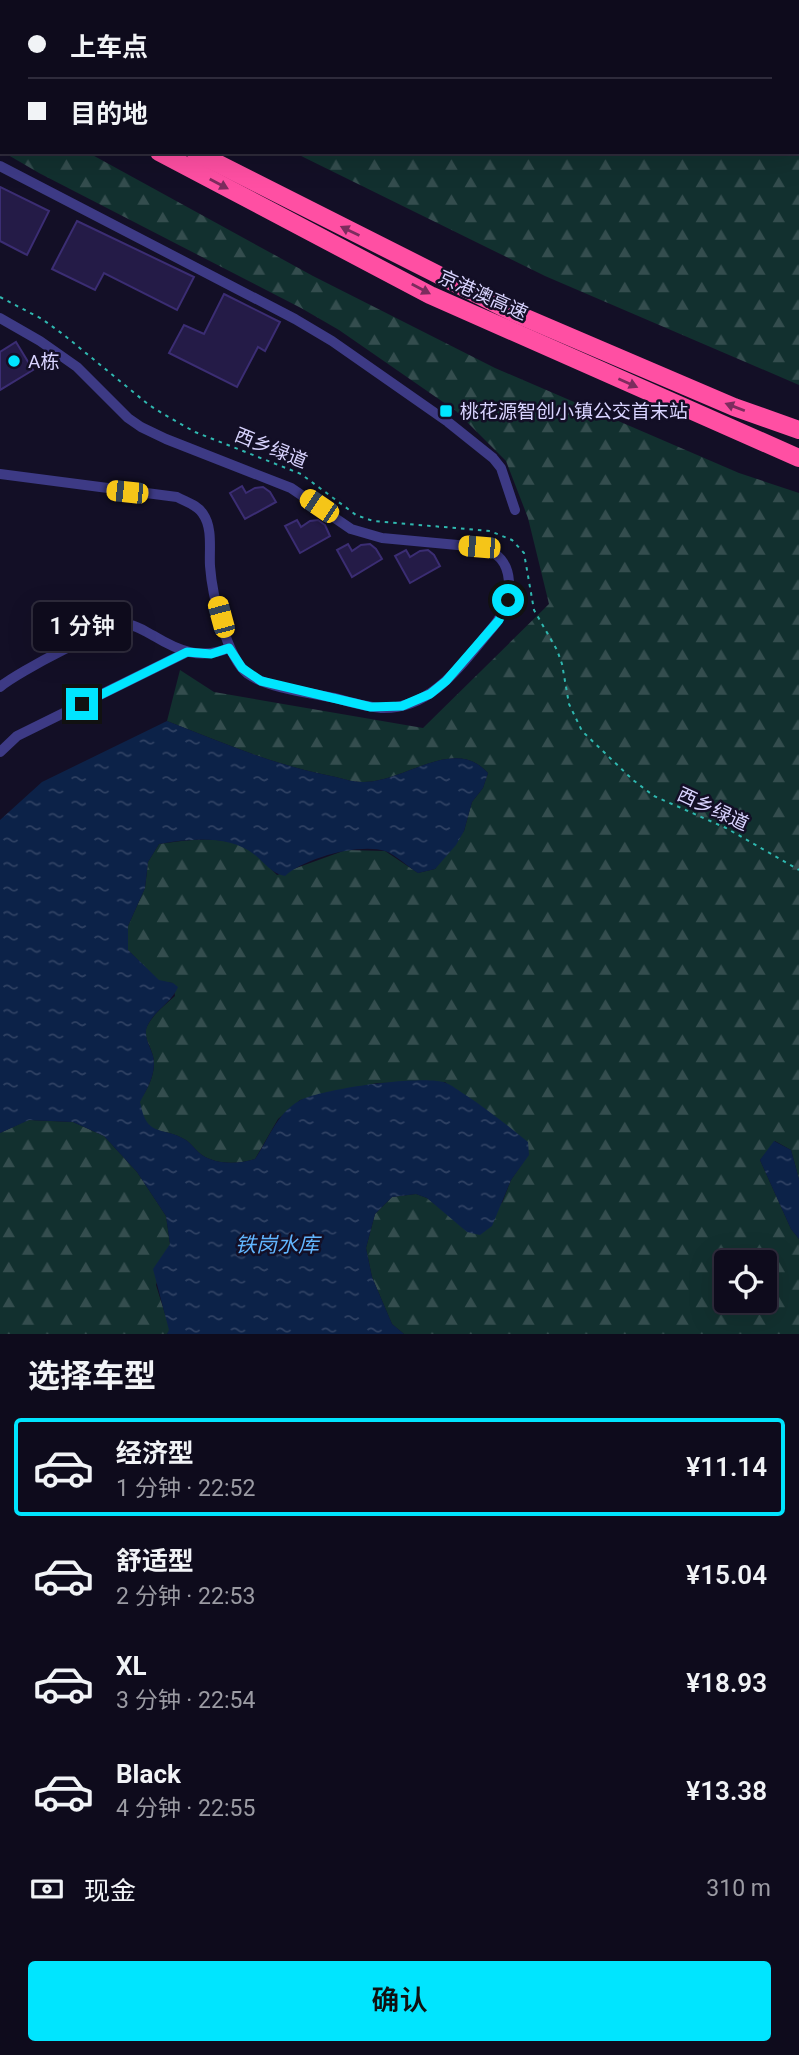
<!DOCTYPE html>
<html lang="zh">
<head>
<meta charset="utf-8">
<style>
	body { margin:0; font-family:Roboto,"Noto Sans SC",sans-serif; background:#1c1929; color:#f1f3f6; height:100vh; display:flex; flex-direction:column; font-size:26px; white-space:nowrap }
	* { box-sizing:border-box; margin:0 }
	p { font-size:23px; color:#9b9ba3 }
	.icon { flex:none; width:38px; height:38px; fill:none; stroke:currentColor; stroke-width:2; stroke-linecap:round; stroke-linejoin:round }
	.map { position:relative; height:1334px; overflow:hidden }
	.drawer { display:flex; flex-direction:column; background:#0e0b1c; flex:1 }
	.drawer>* { flex:none }
	.top-card { position:absolute; left:0px; top:0px; width:800px; height:154px; box-shadow:0 7px 28px #0002,0 0 0 2px #2e2b3b; display:grid; align-content:center; height:154px; padding:0 28px; background:#0e0b1c }
	.tools { position:absolute; left:714px; top:1250px; display:grid; gap:14px }
	.tools a { display:grid; place-items:center; width:63px; height:63px; border-radius:7px; background:#0e0b1c; box-shadow:0 7px 28px #0002,0 0 0 2px #2e2b3b; font-size:35px }
	.end { position:absolute; width:32px; height:32px; margin:-16px; border:9px solid #00e5ff; background:#111; box-shadow:0 0 0 4px #111 }
	.from { border-radius:50% }
	.bubble { position:absolute; height:49px; border-radius:7px; background:#0e0b1c; box-shadow:0 7px 28px #0002,0 0 0 2px #2e2b3b; font-size:23px; font-weight:600; line-height:49px; text-align:center }
	.car { position:absolute; width:21px; height:42px; margin:-21px -10px; border-radius:9px; box-shadow:0 0 5px 2px #0007; background:linear-gradient(#f5c518 24%,#345 0 40%,#f5c518 0 76%,#345 0 86%,#f5c518 0) }
	.top-card b { display:flex; align-items:center; gap:24px; height:66px; font-size:26px }
	.top-card b+b { border-top:2px solid #2e2b3b }
	.top-card i { width:18px; height:18px; background:#f1f3f6 }
	ul { padding:0; list-style:none }
	li { display:flex; align-items:center; gap:21px; height:98px; margin:0 14px 10px; padding:0 14px; border:4px solid transparent; border-radius:7px }
	li div { flex:1 }
	li b { display:block; font-size:26px }
	li em { font-style:normal; font-weight:600 }
	li.active { border-color:#00e5ff }
	li>.icon { width:63px; height:63px; stroke-width:1.5 }
	h2 { padding:0 28px; font-size:32px; line-height:84px }
	.pay { display:flex; align-items:center; gap:18px; height:77px; padding:0 28px; font-size:26px }
	.pay p { margin-inline-start:auto }
	.primary-button { display:flex; gap:14px; margin-top:auto; padding:14px 28px }
	.primary-button a { flex:1; height:80px; border-radius:7px; background:#00e5ff; color:#111; font-size:28px; font-weight:600; line-height:80px; text-align:center }
	.map>svg:first-child { display:block }
	.forest { fill:url(#forest-firs); fill-rule:evenodd }
	.water { fill:url(#water-ripples) }
	.building { fill:#241b47; stroke:#3b2d73; stroke-width:2 }
	.lines { fill:none; stroke-linecap:round; stroke-linejoin:round }
	.path { stroke:#2fb8b0; stroke-width:2; stroke-dasharray:3.5 5; stroke-linecap:butt }
	.minor { stroke:#3d3a85; stroke-width:10 }
	.highway { stroke:#ff4fa3; stroke-width:18 }
	.oneway { fill:#7d2c5e }
	.route { stroke:#00e5ff; stroke-width:9 }
	.poi-dot { fill:#00e5ff; stroke:#130f26; stroke-width:2.5 }
	.labels { text-anchor:middle; dominant-baseline:central; stroke-width:5; stroke-linejoin:round; paint-order:stroke }
	.street-label { font-size:19px; fill:#d9d4ff; stroke:#130f26 }
	.poi-label { font-size:19px; fill:#d9d4ff; stroke:#130f26; text-anchor:start }
	.water-label { font-size:21px; font-style:italic; fill:#62b6ff; stroke:#130f26 }
</style>
</head>
<body>
<div class="map">
<svg width="799" height="1334" viewBox="0 0 799 1334">
	<defs>
		<pattern id="forest-firs" width="22" height="20" patternUnits="userSpaceOnUse" patternTransform="scale(1.75)"><rect width="22" height="20" fill="#12302f"/><path d="M5 1l3.5 6h-7zM16 11l3.5 6h-7z" fill="#344d4e"/></pattern>
		<pattern id="water-ripples" width="26" height="14" patternUnits="userSpaceOnUse" patternTransform="scale(1.75)"><rect width="26" height="14" fill="#0c2248"/><path d="M2 4q2-2 4 0t4 0M15 11q2-2 4 0t4 0" fill="none" stroke="#2f4163"/></pattern>
	</defs>
	<rect width="100%" height="100%" fill="#130f26"/>
	<g class="forest">
		<polygon points="0,0 799,0 799,385 545,276 293,152 798,152 798,2 2,2"/>
		<path d="M3 152H87L313 276 495 368 739 473 799 493V1179L791 1150 775 1141 760 1160 791 1229 799 1239V1334H404L392 1324 372 1277 366 1248 375 1214 392 1197 416 1194 427 1198 442 1210 502 1203 511 1180 529 1154 445 1082 377 1083 300 1100 278 1119 255 1159C239 1164 217 1165 202 1155 196 1151 192 1144 186 1140 161 1125 147 1140 139 1102 148 1089 157 1072 153 1056 151 1047 144 1038 146 1029 150 1017 166 1004 175 996L173 983 159 981 128 950V926L145 888 148 862 159 844C184 840 213 836 237 844 252 849 266 864 277 875L346 850 385 851 418 873 435 869 464 831 472 802 483 788 488 773C454 735 404 783 362 782 352 782 341 778 331 776 274 765 221 742 167 721L180 670 214 692 423 728 549 604 528 518 506 461 456 411 339 330 301 308 39 173ZM726 1262H765V1300H726Z"/>
		<polygon points="28,1120 73,1122 104,1136 137,1172 166,1216 170,1244 156,1285 170,1330 167,1334 0,1334 0,1133"/>
	</g>
	<g class="water">
		<path d="M167 721C221 742 274 765 331 776 341 778 352 782 362 782 404 783 454 735 488 773L483 788 472 802 464 831 456 845 435 869 418 873C408 867 396 855 385 851 359 843 305 858 285 876 272 874 265 863 255 855 228 834 190 839 159 844L148 862 145 888 128 926V950L159 980 173 983 178 987C172 1003 150 1013 146 1030 145 1040 151 1048 153 1056 157 1073 147 1089 140 1102 147 1139 161 1125 186 1140 192 1144 196 1151 202 1155 217 1165 239 1164 255 1159 269 1139 276 1114 299 1101 319 1089 425 1074 446 1083 452 1085 459 1091 464 1094 487 1109 507 1125 528 1142L529 1155 511 1180 492 1226 480 1235 467 1232 427 1198 416 1194 392 1197 375 1214 366 1248 372 1277 392 1324 404 1334H167L169 1330 153 1269 170 1244 166 1216 137 1172 104 1136 73 1122 29 1120 0 1133V820L42 782Z"/>
		<polygon points="774,1141 791,1150 799,1179 799,1239 791,1229 760,1160"/>
	</g>
	<g class="building">
		<polygon points="0,187 49,211 27,255 0,241"/>
		<polygon points="77,221 194,277 177,310 104,273 95,290 52,269"/>
		<polygon points="224,294 280,322 265,351 258,347 237,387 169,353 184,325 204,334"/>
		<polygon points="16,342 33,370 0,390 0,352"/>
		<polygon points="242,486 246,493 255,488 263,487 270,492 276,502 245,519 230,493"/>
		<polygon points="297,520 301,527 310,521 318,520 325,525 330,536 300,553 285,526"/>
		<polygon points="348,544 352,551 361,545 370,544 376,549 382,559 352,577 337,550"/>
		<polygon points="406,550 410,557 420,551 428,550 434,555 440,566 410,583 395,556"/>
	</g>
	<g class="lines">
		<polyline class="path" points="0,297 42,319 64,335 149,405 165,415 195,432 301,474 356,515 373,521 490,531 512,540 524,553 534,610 557,650 562,664 569,704 582,731 633,780 654,796 726,828 799,870"/>
		<g class="minor">
			<polyline points="298,0 301,2"/>
			<polyline points="349,2 361,2"/>
			<polyline points="798,91 799,91"/>
			<polyline points="0,166 295,319 332,341 448,422 493,458 501,468 515,510"/>
			<path d="M0 318 40 341 77 367 128 418 141 427 166 439 291 488 351 529 382 538 479 547C519 555 514 602 493 627 463 662 433 710 381 708 366 707 350 702 335 698 310 693 268 688 248 674 226 657 212 593 210 566 209 550 213 528 203 514 198 505 186 502 177 497L0 474"/>
			<path d="M0 687C16 673 111 622 130 625 138 626 146 632 154 636 179 651 200 660 229 648"/>
			<polyline points="0,752 17,736 187,652"/>
		</g>
		<g class="highway">
			<polyline points="0,47 2,48"/>
			<polyline points="0,69 2,70"/>
			<polyline points="159,152 430,295 799,458"/>
			<polyline points="195,152 512,312 734,407 799,430"/>
		</g>
	</g>
	<defs><path id="oneway-solid" d="M-6-.8H1V-3.2L6.5 0L1 3.2V.8H-6Z" transform="scale(1.75)"/></defs>
	<g class="oneway">
		<use href="#oneway-solid" transform="translate(219 184) rotate(28)"/>
		<use href="#oneway-solid" transform="translate(350 231) rotate(-154)"/>
		<use href="#oneway-solid" transform="translate(421 289) rotate(28)"/>
		<use href="#oneway-solid" transform="translate(628 383) rotate(24)"/>
		<use href="#oneway-solid" transform="translate(735 407) rotate(-159)"/>
	</g>
	<g class="lines">
		<polyline class="route" points="82,704 187,652 211,654 229,648 242,668 261,681 371,707 402,706 430,694 446,681 499,620 508,600"/>
	</g>
	<g class="poi-dot">
		<circle cx="14" cy="361" r="7"/>
		<rect x="439" y="404" width="14" height="14" rx="3.5"/>
	</g>
	<g class="labels">
		<g class="street-label">
			<text transform="translate(483 295) rotate(24)">京港澳高速</text>
			<text transform="translate(271 448) rotate(22)">西乡绿道</text>
			<text transform="translate(713 809) rotate(25)">西乡绿道</text>
		</g>
		<g class="poi-label">
			<text x="28" y="361">A栋</text>
			<text x="460" y="411">桃花源智创小镇公交首末站</text>
		</g>
		<g class="water-label">
			<text x="277" y="1245">铁岗水库</text>
		</g>
	</g>
</svg>
<div class="tools">
<a><svg class="icon" aria-label="locate" viewBox="0 0 24 24"><circle cx="12" cy="12" r="6"/><path d="M12 2v4M12 18v4M2 12h4M18 12h4"/></svg></a>
</div>
<i class="end from" style="left:508px;top:600px"></i>
<i class="end" style="left:82px;top:704px"></i>
<div class="bubble" style="left:33px;top:602px;width:98px">1 分钟</div>
<i class="car" style="left:127px;top:492px;rotate:276deg"></i>
<i class="car" style="left:319px;top:506px;rotate:304deg"></i>
<i class="car" style="left:479px;top:547px;rotate:275deg"></i>
<i class="car" style="left:221px;top:617px;rotate:345deg"></i>
<div class="top-card">
<b><i class="from"></i>上车点</b>
<b><i></i>目的地</b>
</div>
</div>
<section class="drawer">
<h2>选择车型</h2>
<ul>
<li class="active"><svg class="icon" aria-label="car" viewBox="0 0 24 24"><path d="M5 17H2v-5l4-1 3-4h7l3 4 3 1v5h-3M9 17h6M6 11h13"/><circle cx="7" cy="17" r="2"/><circle cx="17" cy="17" r="2"/></svg><div><b>经济型</b><p>1 分钟 · 22:52</p></div><em>¥11.14</em></li>
<li><svg class="icon" aria-label="car" viewBox="0 0 24 24"><path d="M5 17H2v-5l4-1 3-4h7l3 4 3 1v5h-3M9 17h6M6 11h13"/><circle cx="7" cy="17" r="2"/><circle cx="17" cy="17" r="2"/></svg><div><b>舒适型</b><p>2 分钟 · 22:53</p></div><em>¥15.04</em></li>
<li><svg class="icon" aria-label="car" viewBox="0 0 24 24"><path d="M5 17H2v-5l4-1 3-4h7l3 4 3 1v5h-3M9 17h6M6 11h13"/><circle cx="7" cy="17" r="2"/><circle cx="17" cy="17" r="2"/></svg><div><b>XL</b><p>3 分钟 · 22:54</p></div><em>¥18.93</em></li>
<li><svg class="icon" aria-label="car" viewBox="0 0 24 24"><path d="M5 17H2v-5l4-1 3-4h7l3 4 3 1v5h-3M9 17h6M6 11h13"/><circle cx="7" cy="17" r="2"/><circle cx="17" cy="17" r="2"/></svg><div><b>Black</b><p>4 分钟 · 22:55</p></div><em>¥13.38</em></li>
</ul>
<div class="pay"><svg class="icon" aria-label="cash" viewBox="0 0 24 24"><path d="M3 7h18v10H3z"/><circle cx="12" cy="12" r="2"/></svg>现金<p>310 m</p></div>
<div class="primary-button"><a>确认</a></div>
</section>
</body>
</html>
